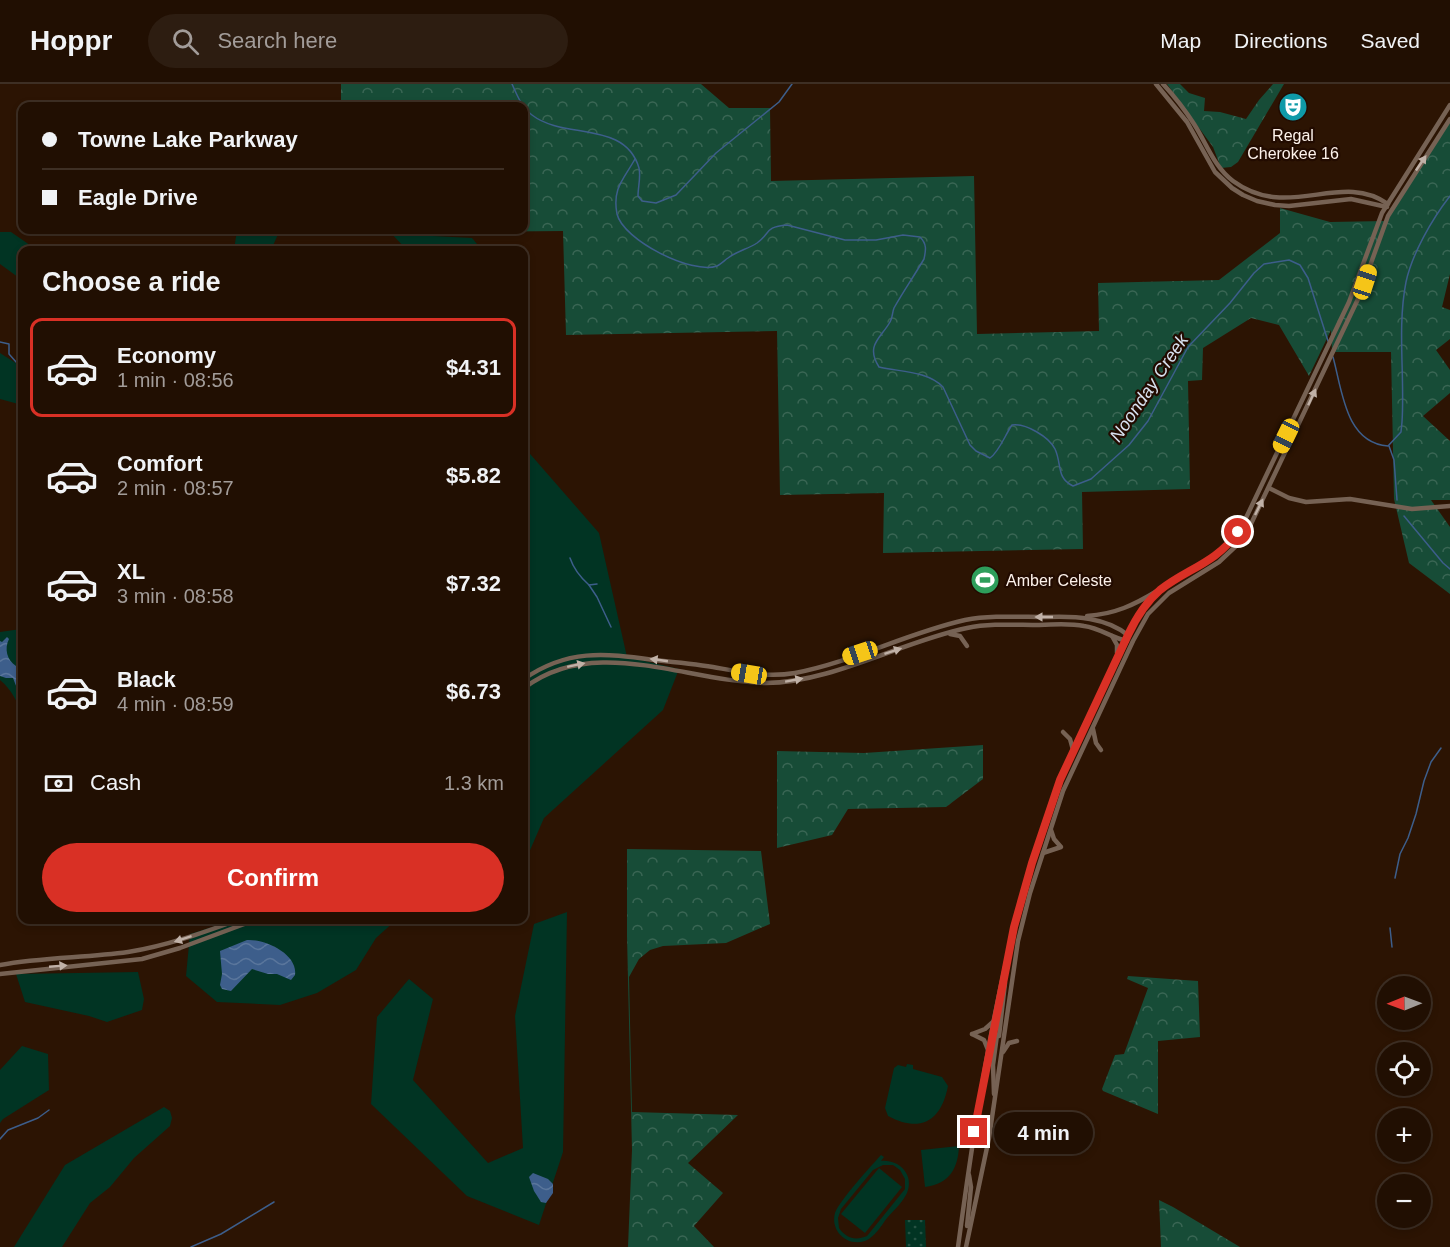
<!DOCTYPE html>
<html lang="en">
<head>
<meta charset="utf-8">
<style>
	body { margin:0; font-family:Helvetica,sans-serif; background:#2d1d11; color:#f1f3f6; height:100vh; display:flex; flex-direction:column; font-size:22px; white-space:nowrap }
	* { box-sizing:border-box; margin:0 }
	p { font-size:20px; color:#a29c99 }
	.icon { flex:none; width:33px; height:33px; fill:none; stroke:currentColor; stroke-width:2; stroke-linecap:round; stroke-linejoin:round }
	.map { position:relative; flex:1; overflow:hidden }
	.drawer { position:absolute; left:18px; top:162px; width:510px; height:678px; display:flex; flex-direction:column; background:#210f02; border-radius:12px; box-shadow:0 3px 9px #0003,0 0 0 2px #3e2f24 }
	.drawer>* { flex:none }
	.guide { position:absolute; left:18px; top:18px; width:510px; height:132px; border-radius:12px; box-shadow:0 3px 9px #0003,0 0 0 2px #3e2f24; display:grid; align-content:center; height:132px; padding:0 24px; background:#210f02 }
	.needle { width:39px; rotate:269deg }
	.tools { position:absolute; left:1377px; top:892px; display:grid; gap:12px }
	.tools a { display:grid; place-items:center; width:54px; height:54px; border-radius:50%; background:#210f02; box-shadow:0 3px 9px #0003,0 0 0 2px #3e2f24; font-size:30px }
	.end { position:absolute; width:27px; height:27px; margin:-14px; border:8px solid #d93025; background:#fff; box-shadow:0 0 0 3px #fff }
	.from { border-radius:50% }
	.bubble { position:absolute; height:42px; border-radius:21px; background:#210f02; box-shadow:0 3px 9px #0003,0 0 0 2px #3e2f24; font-size:20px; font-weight:700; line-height:42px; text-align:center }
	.car { position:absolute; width:18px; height:36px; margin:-18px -9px; border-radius:8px; box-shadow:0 0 4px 2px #0007; background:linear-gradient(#f5c518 24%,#345 0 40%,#f5c518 0 76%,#345 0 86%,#f5c518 0) }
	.guide b { display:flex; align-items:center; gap:21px; height:57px; font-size:22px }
	.guide b+b { border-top:2px solid #3e2f24 }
	.guide i { width:15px; height:15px; background:#f1f3f6 }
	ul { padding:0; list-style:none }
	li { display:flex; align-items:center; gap:18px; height:99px; margin:0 12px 9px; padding:0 12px; border:3px solid transparent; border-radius:12px }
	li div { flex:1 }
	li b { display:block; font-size:22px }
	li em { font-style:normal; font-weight:700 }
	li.on { border-color:#d93025 }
	li>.icon { width:54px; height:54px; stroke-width:1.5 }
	h2 { padding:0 24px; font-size:27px; line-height:72px }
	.pay { display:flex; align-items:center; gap:15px; height:66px; padding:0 24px; font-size:22px }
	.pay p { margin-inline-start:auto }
	.cta { display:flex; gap:12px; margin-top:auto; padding:12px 24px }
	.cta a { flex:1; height:69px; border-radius:36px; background:#d93025; color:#fff; font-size:24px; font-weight:700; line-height:69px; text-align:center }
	header { display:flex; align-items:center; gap:36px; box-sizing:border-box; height:84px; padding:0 30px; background:#210f02; border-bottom:2px solid #3e2f24 }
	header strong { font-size:28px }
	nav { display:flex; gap:33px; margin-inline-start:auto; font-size:21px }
	.search { width:420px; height:54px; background:#2d1d11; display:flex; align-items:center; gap:15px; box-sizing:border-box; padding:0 21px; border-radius:33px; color:#a29c99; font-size:22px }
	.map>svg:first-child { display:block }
	.green { fill:#013423; fill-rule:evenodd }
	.forest { fill:url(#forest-crowns) }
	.park { fill:url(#park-dots) }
	.water { fill:url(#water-waves) }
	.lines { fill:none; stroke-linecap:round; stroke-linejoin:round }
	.stream { stroke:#3d5e8b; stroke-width:1.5 }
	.secondary { stroke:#766254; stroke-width:4.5 }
	.oneway { fill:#c0b1a7 }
	.route { stroke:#d93025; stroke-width:8 }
	.labels { text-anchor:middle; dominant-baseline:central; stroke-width:4.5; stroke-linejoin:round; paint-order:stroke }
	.poi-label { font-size:16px; fill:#fdf2eb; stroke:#220b00 }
	.water-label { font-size:18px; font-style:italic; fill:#d8e2f0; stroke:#220b00 }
</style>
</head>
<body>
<header>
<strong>Hoppr</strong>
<div class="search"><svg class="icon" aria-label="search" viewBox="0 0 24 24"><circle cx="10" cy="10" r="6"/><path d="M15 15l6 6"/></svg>Search here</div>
<nav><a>Map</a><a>Directions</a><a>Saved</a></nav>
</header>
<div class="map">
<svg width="1450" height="1163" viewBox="0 0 1450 1163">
	<defs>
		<pattern id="forest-crowns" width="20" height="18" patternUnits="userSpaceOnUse" patternTransform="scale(1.5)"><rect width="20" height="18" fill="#174c37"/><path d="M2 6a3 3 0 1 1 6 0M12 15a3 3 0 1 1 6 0" fill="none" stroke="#3a6654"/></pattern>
		<pattern id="park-dots" width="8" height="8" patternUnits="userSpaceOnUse" patternTransform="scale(1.5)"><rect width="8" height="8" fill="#013423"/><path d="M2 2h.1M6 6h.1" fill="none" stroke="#275243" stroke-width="1.8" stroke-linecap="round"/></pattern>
		<pattern id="water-waves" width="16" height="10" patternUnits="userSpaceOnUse" patternTransform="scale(1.5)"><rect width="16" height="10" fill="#3d5e8b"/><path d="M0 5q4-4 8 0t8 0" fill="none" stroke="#5a769c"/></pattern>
	</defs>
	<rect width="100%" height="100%" fill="#2c1403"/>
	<g class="green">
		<polygon points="237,146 280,146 271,166 234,166"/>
		<polygon points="388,146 433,146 433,152 472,154 482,166 407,166"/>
		<polygon points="0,148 11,148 37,166 22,166 22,196 0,180"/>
		<polygon points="0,269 22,283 22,321 0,315"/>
		<polygon points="524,363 599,449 627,573 679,585 663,626 544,734 524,780"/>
		<path d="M21 545 22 546V633C18 618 12 606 0 596V548Z"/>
		<polygon points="567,828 563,1068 539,1141 467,1112 371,1020 377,933 409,895 433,915 413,996 488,1079 523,1064 515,932 534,840"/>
		<polygon points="234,836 396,836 376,854 356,886 317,909 280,921 217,918 186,892 190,850"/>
		<polygon points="138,888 144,915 142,926 107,938 89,932 25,918 16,890"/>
		<polygon points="22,962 48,970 49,1006 3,1035 0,1039 0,986"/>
		<path d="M907 980 913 981V985L942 993 948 1002C941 1038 920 1049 888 1032L885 1024 894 984 898 981 906 983Z"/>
		<polygon points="164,1023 170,1027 172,1034 170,1042 134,1074 110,1103 90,1119 62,1163 14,1163 65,1081"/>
		<path d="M959 1062C958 1085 949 1100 925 1103L921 1066Z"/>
		<path d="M881 1071 884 1073 881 1077C898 1075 915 1090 907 1109 903 1118 894 1126 887 1134 881 1142 875 1153 865 1157 847 1163 830 1147 835 1129 839 1117 871 1082 881 1071ZM883 1081H893L900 1086 905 1095V1105L867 1152C855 1157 846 1154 839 1144L838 1134 841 1125 873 1086Z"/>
		<polygon points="879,1084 902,1103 865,1149 841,1130"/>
	</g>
	<g class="forest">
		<polygon points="341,0 701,0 729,24 770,24 771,97 974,92 977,250 1099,247 1098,199 1219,196 1280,149 1280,124 1330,138 1385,137 1450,37 1450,190 1442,223 1450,226 1450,255 1436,266 1450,286 1450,309 1423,332 1450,357 1450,416 1431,416 1450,443 1450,510 1409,479 1394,415 1391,268 1332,268 1331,246 1309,292 1279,241 1251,234 1203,264 1202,296 1188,297 1190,405 1082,408 1083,465 883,469 884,409 780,411 777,247 566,251 563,147 435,148 435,146 524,146 524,22 341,22"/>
		<polygon points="1167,0 1180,0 1189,9 1205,14 1204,27 1220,28 1246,35 1259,16 1273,0 1284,0 1238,78 1231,83 1221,84 1213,63"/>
		<polygon points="983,661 983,695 946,723 848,725 832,751 777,764 777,667 864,669"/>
		<polygon points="627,765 761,767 770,840 726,859 663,862 650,866 639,875 629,893 632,1028 738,1031 688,1079 723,1109 694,1142 714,1163 628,1163 632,1066 627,852"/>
		<polygon points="1128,892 1198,897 1200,953 1158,957 1158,1030 1103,1007 1102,1005 1115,971 1124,970 1148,904 1127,895"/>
		<polygon points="1159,1116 1173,1123 1240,1163 1161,1163"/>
	</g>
	<polygon class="park" points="905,1136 925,1136 926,1163 906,1163"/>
	<g class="water">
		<path d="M7 553 9 555C4 565 7 576 16 582H22V606L19 605 18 607 13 594H6L0 592V557L2 558Z"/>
		<path d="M247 856C265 855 298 870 295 891L291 896 277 890H268L252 885 231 907 222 905 220 901 222 890 220 867Z"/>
		<polygon points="533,1089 548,1095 553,1100 553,1109 546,1119 541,1118 534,1107 529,1093"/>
	</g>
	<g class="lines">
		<g class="stream">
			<path d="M512 0C517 11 522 24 532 31 564 56 625 36 639 84 641 93 638 103 638 112L642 117 656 119 676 111 716 69 779 18 792 0"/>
			<path d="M635 75C624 95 612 104 617 130 623 156 692 191 717 182 721 180 725 176 728 174 737 167 748 165 757 159 771 149 764 143 787 141L845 156H876L903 151 920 153C927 160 926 166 924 175 914 192 903 208 894 224 892 229 893 233 890 238 881 254 865 261 879 283 901 288 927 287 943 303L970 361 976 367 990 374C999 368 1005 351 1012 341 1026 339 1049 353 1055 365 1062 380 1056 394 1073 402L1091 395 1129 361 1148 337 1188 263 1230 219 1254 189 1264 180 1289 176 1300 181 1308 194 1328 257"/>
			<polyline points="0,258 9,260 9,270 17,279 22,297"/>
			<path d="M1333 273C1342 305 1345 359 1388 362L1401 348 1402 338C1405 292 1397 244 1406 198 1412 170 1432 135 1450 112"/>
			<polyline points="1389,362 1394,376 1397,416"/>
			<polyline points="1404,432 1443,479 1450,485"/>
			<path d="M570 474C574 486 580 493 589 501L597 500"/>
			<polyline points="589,501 597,513 611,543"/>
			<polyline points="19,605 22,612"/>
			<polyline points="1395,794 1400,770 1408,754 1416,730 1424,697 1431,678 1441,664"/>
			<polyline points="1390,844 1392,863"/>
			<polyline points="0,1055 8,1046 38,1034 49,1026"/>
			<polyline points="191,1163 221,1150 274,1118"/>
		</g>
		<g class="secondary">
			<polyline points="1156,0 1187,38 1215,88 1232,104 1243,111 1257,117 1275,121 1289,122 1351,115 1387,123"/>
			<path d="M1163 0C1175 13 1185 26 1194 40 1207 60 1214 83 1233 97 1289 138 1340 86 1388 120"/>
			<polyline points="1269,404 1289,414 1306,418 1350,415 1412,425 1450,422"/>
			<path d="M1087 532C1115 530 1134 521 1157 507"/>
			<polyline points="950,550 960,552 967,562"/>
			<polyline points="1112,552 1117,561 1117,569"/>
			<path d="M524 595C567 565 604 569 654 576 674 578 694 580 713 583 741 588 767 594 795 589 853 578 907 549 965 536 991 531 1019 533 1047 533 1074 532 1107 533 1129 552"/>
			<path d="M524 604C595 550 686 598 766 599 831 599 903 557 967 544 991 539 1015 541 1039 541 1054 540 1070 539 1084 542 1100 544 1112 554 1127 557"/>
			<polyline points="1093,645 1096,659 1101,666"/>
			<polyline points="1063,648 1070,655 1073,666"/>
			<polyline points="1043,769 1061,763 1054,755 1051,746"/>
			<path d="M0 881C42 873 85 874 128 868 166 862 202 849 238 836"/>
			<polyline points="0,890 142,875 180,864 255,836"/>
			<polyline points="972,950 985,945 994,937"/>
			<polyline points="972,950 984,956 988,966"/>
			<polyline points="999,952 1005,899"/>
			<polyline points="1003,968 1009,959 1017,957"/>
			<polyline points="994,1010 993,981 997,951"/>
			<polyline points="967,1142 971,1103 969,1091"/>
			<path d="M958 1163C978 1014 1001 862 1051 720 1072 662 1102 607 1128 551L1139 530 1155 511 1174 496 1203 481 1218 470 1232 456 1244 438 1349 218 1382 129 1450 21"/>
			<polyline points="966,1163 989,1054 1018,857 1030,809 1063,707 1133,557 1148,530 1169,509 1219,478 1236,462 1250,442 1358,215 1388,132 1450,35"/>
		</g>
	</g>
	<defs><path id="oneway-solid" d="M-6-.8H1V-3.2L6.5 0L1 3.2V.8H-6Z" transform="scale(1.5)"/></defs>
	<g class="oneway">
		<use href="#oneway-solid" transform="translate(1421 79) rotate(-56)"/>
		<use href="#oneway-solid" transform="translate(1312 313) rotate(-65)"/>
		<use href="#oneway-solid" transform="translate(1259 423) rotate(-64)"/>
		<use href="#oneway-solid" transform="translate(1044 533) rotate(180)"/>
		<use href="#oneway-solid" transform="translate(893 567) rotate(-18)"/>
		<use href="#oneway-solid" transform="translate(659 576) rotate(-172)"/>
		<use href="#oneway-solid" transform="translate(576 581) rotate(-12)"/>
		<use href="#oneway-solid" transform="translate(794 596) rotate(-10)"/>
		<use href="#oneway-solid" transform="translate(183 855) rotate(162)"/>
		<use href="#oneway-solid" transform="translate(58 882) rotate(-5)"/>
	</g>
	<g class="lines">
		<path class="route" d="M974 1048 1014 843 1032 779 1060 696 1128 551C1136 534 1146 518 1160 506 1188 484 1215 480 1238 448"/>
	</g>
	<defs>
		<g id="theatre-disc" transform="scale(1.5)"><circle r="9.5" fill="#0f9aa8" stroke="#220b00"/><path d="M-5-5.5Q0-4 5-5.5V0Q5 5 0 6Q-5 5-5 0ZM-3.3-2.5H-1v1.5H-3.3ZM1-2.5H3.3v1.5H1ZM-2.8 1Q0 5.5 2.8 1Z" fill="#fff"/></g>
		<g id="stadium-disc" transform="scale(1.5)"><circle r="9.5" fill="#2e9e5b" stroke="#220b00"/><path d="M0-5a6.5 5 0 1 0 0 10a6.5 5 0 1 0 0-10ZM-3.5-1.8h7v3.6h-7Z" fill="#fff"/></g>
	</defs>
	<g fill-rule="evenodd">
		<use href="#theatre-disc" x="1293" y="23"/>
		<use href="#stadium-disc" x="985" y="496"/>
	</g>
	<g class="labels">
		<g class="poi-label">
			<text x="1293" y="51">Regal<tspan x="1293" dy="18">Cherokee 16</tspan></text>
			<text x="1006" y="496" text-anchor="start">Amber Celeste</text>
		</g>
		<g class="water-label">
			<text transform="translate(1149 304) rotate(-56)">Noonday Creek</text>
		</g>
	</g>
</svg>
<div class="tools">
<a><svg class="needle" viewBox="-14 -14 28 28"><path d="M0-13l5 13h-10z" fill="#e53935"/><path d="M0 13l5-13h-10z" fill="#a29c99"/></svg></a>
<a><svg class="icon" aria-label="locate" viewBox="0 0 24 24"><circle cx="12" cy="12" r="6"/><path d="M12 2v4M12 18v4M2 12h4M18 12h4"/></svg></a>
<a>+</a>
<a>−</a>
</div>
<i class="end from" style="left:1238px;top:448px"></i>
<i class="end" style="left:974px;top:1048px"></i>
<div class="bubble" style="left:994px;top:1028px;width:99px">4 min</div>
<i class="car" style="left:1365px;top:198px;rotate:18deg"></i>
<i class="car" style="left:1286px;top:352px;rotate:206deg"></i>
<i class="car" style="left:860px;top:569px;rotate:252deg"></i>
<i class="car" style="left:749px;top:590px;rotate:279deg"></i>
<div class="guide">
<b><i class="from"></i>Towne Lake Parkway</b>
<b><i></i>Eagle Drive</b>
</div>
<section class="drawer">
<h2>Choose a ride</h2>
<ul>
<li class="on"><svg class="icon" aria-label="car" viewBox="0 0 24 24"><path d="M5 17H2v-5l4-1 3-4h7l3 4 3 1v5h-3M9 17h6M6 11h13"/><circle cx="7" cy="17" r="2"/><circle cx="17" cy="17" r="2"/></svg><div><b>Economy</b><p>1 min · 08:56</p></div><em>$4.31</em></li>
<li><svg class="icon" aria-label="car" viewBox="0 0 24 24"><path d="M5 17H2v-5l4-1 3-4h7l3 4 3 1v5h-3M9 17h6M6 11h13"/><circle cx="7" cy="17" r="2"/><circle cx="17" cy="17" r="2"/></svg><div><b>Comfort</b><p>2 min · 08:57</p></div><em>$5.82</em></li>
<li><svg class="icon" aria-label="car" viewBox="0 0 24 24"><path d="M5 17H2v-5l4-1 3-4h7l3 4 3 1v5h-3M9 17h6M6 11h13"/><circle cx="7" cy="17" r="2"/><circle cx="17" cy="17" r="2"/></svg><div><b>XL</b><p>3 min · 08:58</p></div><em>$7.32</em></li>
<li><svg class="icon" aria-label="car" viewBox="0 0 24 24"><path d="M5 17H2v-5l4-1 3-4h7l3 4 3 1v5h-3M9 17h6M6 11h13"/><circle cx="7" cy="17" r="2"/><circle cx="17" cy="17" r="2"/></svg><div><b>Black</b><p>4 min · 08:59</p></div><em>$6.73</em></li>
</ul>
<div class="pay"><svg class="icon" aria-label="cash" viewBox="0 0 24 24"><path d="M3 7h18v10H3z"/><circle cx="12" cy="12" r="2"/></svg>Cash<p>1.3 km</p></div>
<div class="cta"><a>Confirm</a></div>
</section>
</div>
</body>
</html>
